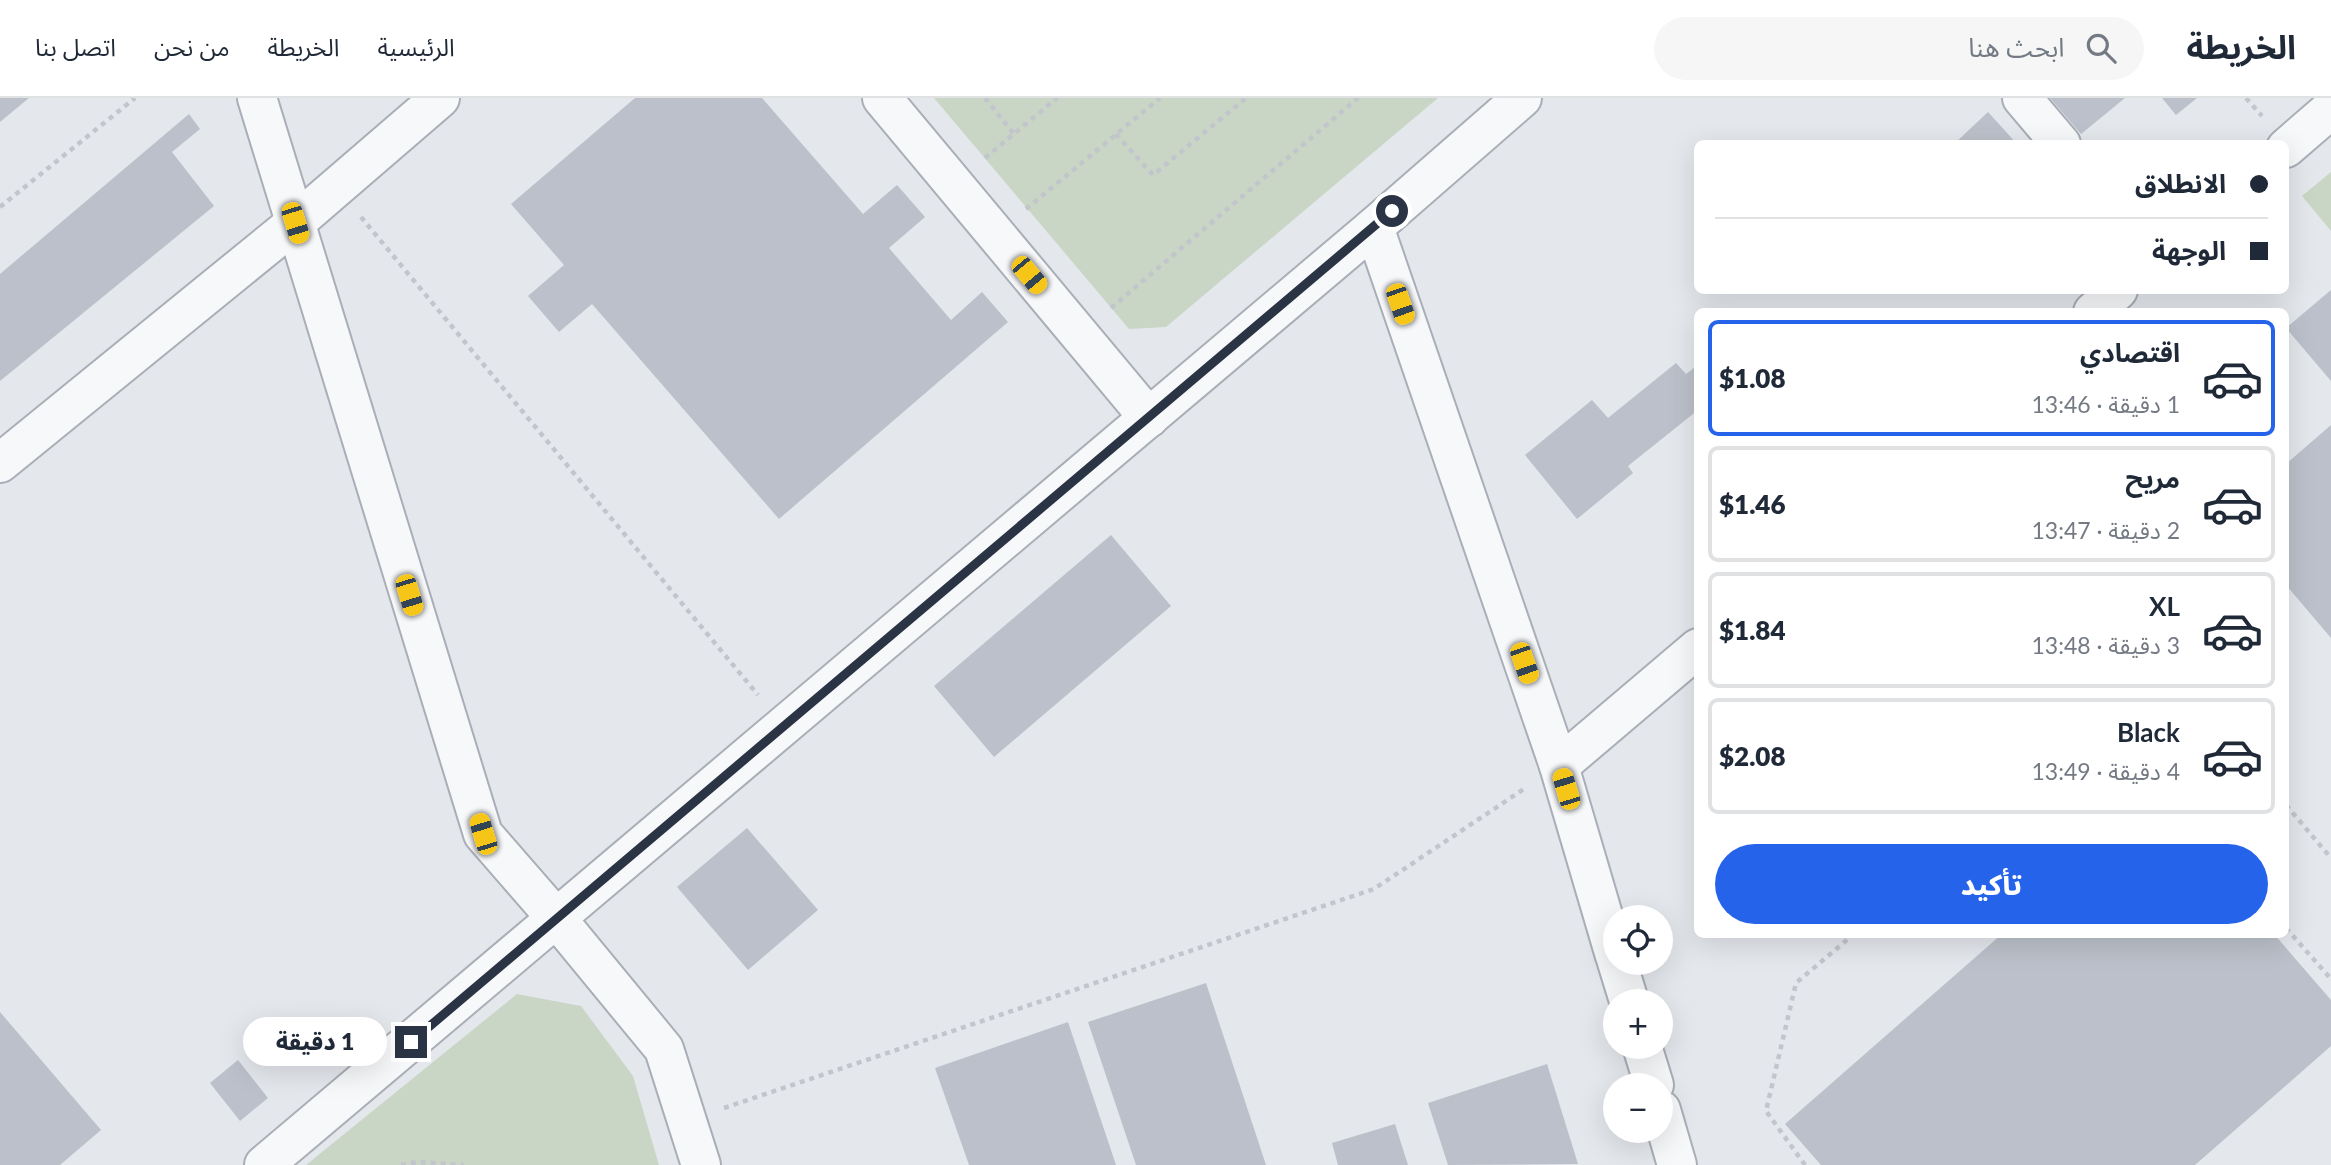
<!DOCTYPE html>
<html lang="ar">
<head>
<meta charset="utf-8">
<style>
	body { margin:0; font-family:Lato,"Noto Sans Arabic",sans-serif; background:#f6f6f7; color:#1f2937; direction:rtl; height:100vh; display:flex; flex-direction:column; font-size:26px; white-space:nowrap }
	* { box-sizing:border-box; margin:0 }
	p { font-size:23px; color:#747a83 }
	.icon { flex:none; width:38px; height:38px; fill:none; stroke:currentColor; stroke-width:2; stroke-linecap:round; stroke-linejoin:round }
	.map { position:relative; flex:1; overflow:hidden; direction:ltr }
	.side { position:absolute; left:1694px; top:210px; width:595px; height:630px; display:flex; flex-direction:column; background:#fff; border-radius:10px; box-shadow:0 7px 28px #0002; direction:rtl }
	.side>* { flex:none }
	.guide { position:absolute; left:1694px; top:42px; width:595px; height:154px; border-radius:10px; box-shadow:0 7px 28px #0002; direction:rtl; display:grid; align-content:center; height:154px; padding:0 21px; background:#fff }
	.controls { position:absolute; left:1603px; top:807px; display:grid; gap:14px }
	.controls a { display:grid; place-items:center; width:70px; height:70px; border-radius:50%; background:#fff; box-shadow:0 7px 28px #0002; font-size:35px }
	.end { position:absolute; width:32px; height:32px; margin:-16px; border:9px solid #2b3445; background:#fff; box-shadow:0 0 0 4px #fff }
	.from { border-radius:50% }
	.bubble { position:absolute; height:49px; border-radius:24px; background:#fff; box-shadow:0 7px 28px #0002; font-size:23px; font-weight:800; line-height:49px; text-align:center; direction:rtl }
	.car { position:absolute; width:21px; height:42px; margin:-21px -10px; border-radius:9px; box-shadow:0 0 5px 2px #0007; background:linear-gradient(#f5c518 24%,#345 0 40%,#f5c518 0 76%,#345 0 86%,#f5c518 0) }
	.guide b { display:flex; align-items:center; gap:24px; height:66px; font-size:26px }
	.guide b+b { border-top:2px solid #e0e1e3 }
	.guide i { width:18px; height:18px; background:#1f2937 }
	ul { padding:12px 0 0; list-style:none }
	li { display:flex; align-items:center; gap:21px; height:116px; margin:0 14px 10px; padding:0 7px; border:4px solid #e0e1e3; border-radius:10px }
	li div { flex:1 }
	li b { display:block; font-size:26px }
	li em { font-style:normal; font-weight:800 }
	li.on { border-color:#2563eb }
	li>.icon { width:63px; height:63px; stroke-width:1.5 }
	.button { display:flex; gap:14px; margin-top:auto; padding:14px 21px }
	.button a { flex:1; height:80px; border-radius:42px; background:#2563eb; color:#fff; font-size:28px; font-weight:800; line-height:80px; text-align:center }
	header { display:flex; align-items:center; gap:42px; box-sizing:border-box; height:98px; padding:0 35px; background:#fff; border-bottom:2px solid #e0e1e3 }
	header strong { font-size:33px }
	nav { display:flex; gap:38px; margin-inline-start:auto; font-size:24px }
	.search { width:490px; height:63px; background:#f6f6f7; display:flex; align-items:center; gap:18px; box-sizing:border-box; padding:0 24px; border-radius:38px; color:#747a83; font-size:26px }
	.map>svg:first-child { display:block }
	.green { fill:#c9d6c5 }
	.building { fill:#bbc0ca }
	.lines { fill:none; stroke-linecap:round; stroke-linejoin:round }
	.minor-casing { stroke:#a9aeb7; stroke-width:42 }
	.path { stroke:#c2c5cb; stroke-width:4.5; stroke-dasharray:5 5; stroke-linecap:butt }
	.minor { stroke:#f7f8fa; stroke-width:38 }
	.route { stroke:#2b3445; stroke-width:9 }
</style>
</head>
<body>
<header>
<strong>الخريطة</strong>
<div class="search"><svg class="icon" aria-label="search" viewBox="0 0 24 24"><circle cx="10" cy="10" r="6"/><path d="M15 15l6 6"/></svg>ابحث هنا</div>
<nav><a>الرئيسية</a><a>الخريطة</a><a>من نحن</a><a>اتصل بنا</a></nav>
</header>
<div class="map">
<svg width="2331" height="1067" viewBox="0 0 2331 1067">
	<rect width="100%" height="100%" fill="#e4e7ec"/>
	<g class="green">
		<polygon points="934,0 1438,0 1166,229 1129,231"/>
		<polygon points="2331,74 2331,133 2302,98"/>
		<polygon points="517,896 581,908 633,978 659,1067 306,1067"/>
	</g>
	<g class="building">
		<polygon points="0,0 29,0 0,24"/>
		<polygon points="635,0 762,0 863,116 897,87 925,119 889,150 951,222 982,194 1008,224 779,421 592,206 559,234 528,198 564,167 511,106"/>
		<polygon points="2050,0 2125,0 2081,36"/>
		<polygon points="2162,0 2197,0 2176,17"/>
		<polygon points="1988,14 2017,46 1954,46"/>
		<polygon points="189,16 200,31 172,54 214,108 0,283 0,176"/>
		<polygon points="2331,192 2331,283 2286,230"/>
		<polygon points="1676,265 1686,276 1698,267 1698,312 1628,368 1633,375 1577,421 1525,357 1592,302 1608,320"/>
		<polygon points="2331,327 2331,540 2286,487 2286,366"/>
		<polygon points="1111,437 1171,508 994,659 934,588"/>
		<polygon points="747,730 818,812 748,872 677,789"/>
		<polygon points="2002,836 2274,836 2331,902 2331,948 2195,1067 1821,1067 1785,1026"/>
		<polygon points="1206,885 1266,1067 1136,1067 1088,924"/>
		<polygon points="0,914 101,1032 60,1067 0,1067"/>
		<polygon points="1068,924 1116,1067 969,1067 935,970"/>
		<polygon points="238,962 268,1000 240,1023 210,985"/>
		<polygon points="1547,966 1578,1066 1448,1067 1428,1005"/>
		<polygon points="1395,1026 1408,1067 1338,1067 1332,1045"/>
	</g>
	<g class="lines">
		<g class="minor-casing">
			<g id="minor">
				<polyline points="257,0 483,736 557,821 664,951 701,1067"/>
				<polyline points="882,0 1149,320"/>
				<polyline points="2022,0 2061,46"/>
				<polyline points="2286,50 2331,11"/>
				<polyline points="1374,129 1559,668 1615,858"/>
				<polyline points="2093,214 2118,192"/>
				<polyline points="0,365 295,125 440,0"/>
				<polyline points="1559,668 1698,550"/>
				<polyline points="1617,864 1629,903"/>
				<polyline points="1642,948 1654,987"/>
				<polyline points="1661,1012 1677,1067"/>
				<polyline points="264,1067 1374,129 1522,0"/>
			</g>
		</g>
		<g class="path">
			<polyline points="985,0 1014,36"/>
			<polyline points="2246,0 2262,18"/>
			<polyline points="1116,36 1153,77 1246,0"/>
			<polyline points="985,60 1057,0"/>
			<polyline points="0,109 135,0"/>
			<polyline points="1026,111 1160,0"/>
			<polyline points="361,119 758,597"/>
			<polyline points="1111,210 1358,0"/>
			<polyline points="2286,707 2331,760"/>
			<polyline points="2286,830 2331,881"/>
			<polyline points="724,1010 1374,791 1524,691"/>
			<polyline points="401,1067 417,1064 464,1067"/>
			<polyline points="1805,1067 1766,1013 1796,885 1854,836"/>
		</g>
		<use href="#minor" class="minor"/>
	</g>
	<g class="lines">
		<polyline class="route" points="411,944 1392,113"/>
	</g>
</svg>
<div class="controls">
<a><svg class="icon" aria-label="locate" viewBox="0 0 24 24"><circle cx="12" cy="12" r="6"/><path d="M12 2v4M12 18v4M2 12h4M18 12h4"/></svg></a>
<a>+</a>
<a>−</a>
</div>
<i class="end from" style="left:1392px;top:113px"></i>
<i class="end" style="left:411px;top:944px"></i>
<div class="bubble" style="left:243px;top:919px;width:144px">1 دقيقة</div>
<i class="car" style="left:295px;top:125px;rotate:163deg"></i>
<i class="car" style="left:1029px;top:177px;rotate:140deg"></i>
<i class="car" style="left:1400px;top:206px;rotate:161deg"></i>
<i class="car" style="left:409px;top:497px;rotate:163deg"></i>
<i class="car" style="left:1524px;top:565px;rotate:161deg"></i>
<i class="car" style="left:1566px;top:691px;rotate:343deg"></i>
<i class="car" style="left:483px;top:736px;rotate:343deg"></i>
<div class="guide">
<b><i class="from"></i>الانطلاق</b>
<b><i></i>الوجهة</b>
</div>
<section class="side">
<ul>
<li class="on"><svg class="icon" aria-label="car" viewBox="0 0 24 24"><path d="M5 17H2v-5l4-1 3-4h7l3 4 3 1v5h-3M9 17h6M6 11h13"/><circle cx="7" cy="17" r="2"/><circle cx="17" cy="17" r="2"/></svg><div><b>اقتصادي</b><p>1 دقيقة · 13:46</p></div><em>$1.08</em></li>
<li><svg class="icon" aria-label="car" viewBox="0 0 24 24"><path d="M5 17H2v-5l4-1 3-4h7l3 4 3 1v5h-3M9 17h6M6 11h13"/><circle cx="7" cy="17" r="2"/><circle cx="17" cy="17" r="2"/></svg><div><b>مريح</b><p>2 دقيقة · 13:47</p></div><em>$1.46</em></li>
<li><svg class="icon" aria-label="car" viewBox="0 0 24 24"><path d="M5 17H2v-5l4-1 3-4h7l3 4 3 1v5h-3M9 17h6M6 11h13"/><circle cx="7" cy="17" r="2"/><circle cx="17" cy="17" r="2"/></svg><div><b>XL</b><p>3 دقيقة · 13:48</p></div><em>$1.84</em></li>
<li><svg class="icon" aria-label="car" viewBox="0 0 24 24"><path d="M5 17H2v-5l4-1 3-4h7l3 4 3 1v5h-3M9 17h6M6 11h13"/><circle cx="7" cy="17" r="2"/><circle cx="17" cy="17" r="2"/></svg><div><b>Black</b><p>4 دقيقة · 13:49</p></div><em>$2.08</em></li>
</ul>
<div class="button"><a>تأكيد</a></div>
</section>
</div>
</body>
</html>
